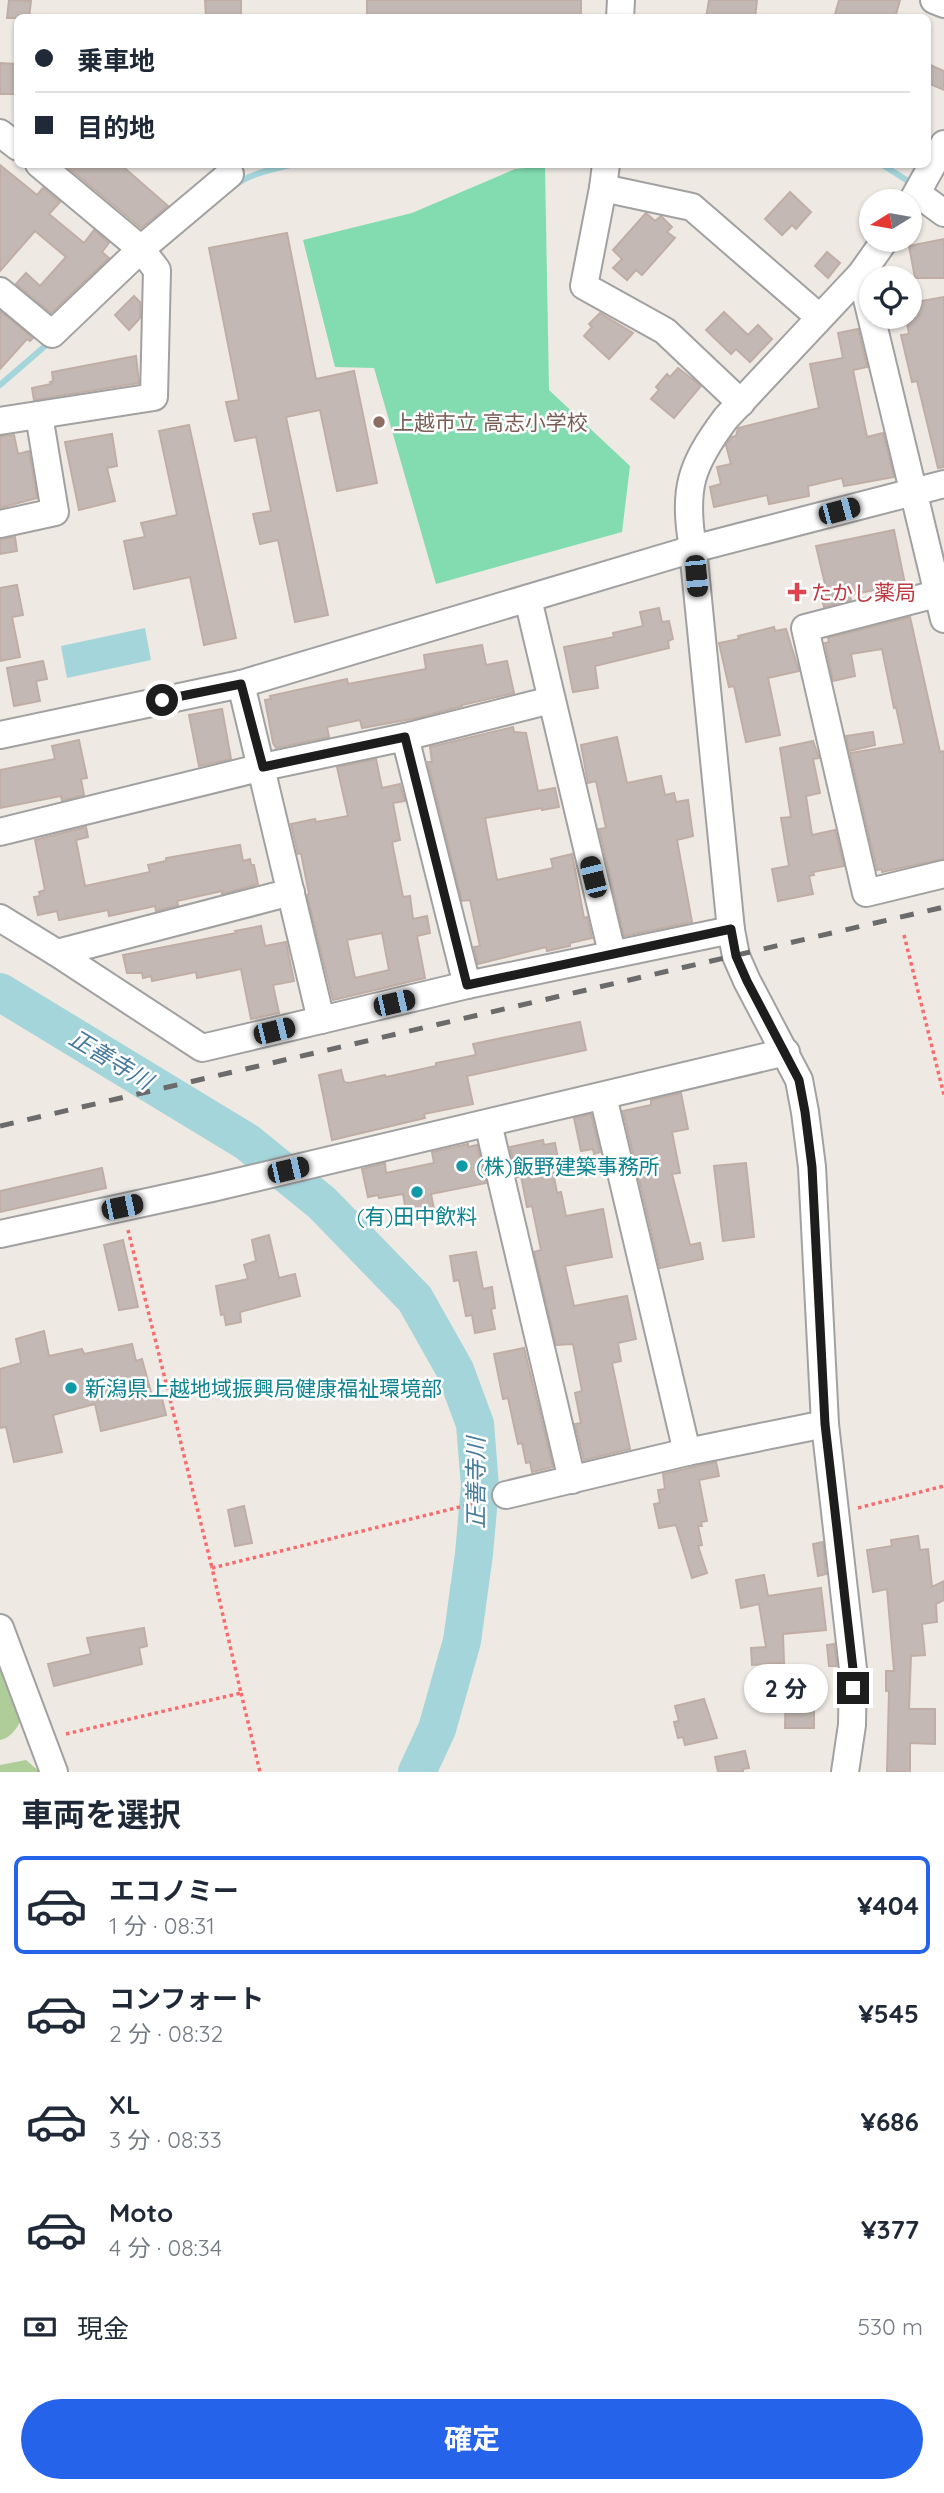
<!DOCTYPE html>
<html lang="ja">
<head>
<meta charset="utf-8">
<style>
	body { margin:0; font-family:Quicksand,"Noto Sans JP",sans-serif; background:#f2f2f3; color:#1f2937; height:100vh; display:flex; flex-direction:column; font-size:26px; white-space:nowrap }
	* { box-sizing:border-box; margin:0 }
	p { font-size:23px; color:#747a83 }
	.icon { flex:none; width:38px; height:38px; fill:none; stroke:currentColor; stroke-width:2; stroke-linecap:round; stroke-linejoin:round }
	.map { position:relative; height:1772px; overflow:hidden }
	.side { display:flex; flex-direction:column; background:#fff; flex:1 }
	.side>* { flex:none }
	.hud { position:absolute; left:14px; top:14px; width:917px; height:154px; border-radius:10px; box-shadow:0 2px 5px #0004; display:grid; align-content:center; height:154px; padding:0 21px; background:#fff }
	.needle { width:46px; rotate:259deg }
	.controls { position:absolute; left:859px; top:189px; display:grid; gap:14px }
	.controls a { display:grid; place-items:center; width:63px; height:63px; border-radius:50%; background:#fff; box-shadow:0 2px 5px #0004; font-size:35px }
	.end { position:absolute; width:32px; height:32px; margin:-16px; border:9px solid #1d1d1d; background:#fff; box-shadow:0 0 0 4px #fff }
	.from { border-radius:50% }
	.bubble { position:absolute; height:49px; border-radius:24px; background:#fff; box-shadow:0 2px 5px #0004; font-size:23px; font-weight:700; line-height:49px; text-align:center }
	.car { position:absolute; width:21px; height:42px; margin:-21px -10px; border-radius:9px; box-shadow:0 0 5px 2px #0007; background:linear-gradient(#222 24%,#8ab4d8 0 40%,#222 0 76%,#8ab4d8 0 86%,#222 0) }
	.hud b { display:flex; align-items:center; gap:24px; height:66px; font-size:26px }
	.hud b+b { border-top:2px solid #e0e1e3 }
	.hud i { width:18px; height:18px; background:#1f2937 }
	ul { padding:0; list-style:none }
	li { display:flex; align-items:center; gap:21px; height:98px; margin:0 14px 10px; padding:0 7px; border:4px solid transparent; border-radius:10px }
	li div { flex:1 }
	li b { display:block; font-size:26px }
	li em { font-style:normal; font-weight:700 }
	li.current { border-color:#2563eb }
	li>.icon { width:63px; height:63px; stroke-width:1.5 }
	h2 { padding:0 21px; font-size:32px; line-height:84px }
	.pay { display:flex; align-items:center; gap:18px; height:77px; padding:0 21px; font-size:26px }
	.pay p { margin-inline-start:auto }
	.primary-button { display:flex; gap:14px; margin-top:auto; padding:14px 21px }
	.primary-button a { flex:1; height:80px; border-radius:42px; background:#2563eb; color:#fff; font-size:28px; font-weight:700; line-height:80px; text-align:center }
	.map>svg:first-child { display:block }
	.forest { fill:#aecd99 }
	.pitch { fill:#82dcb0 }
	.water { fill:#a4d5db }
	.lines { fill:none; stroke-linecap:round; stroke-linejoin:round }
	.stream { stroke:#a4d5db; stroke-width:6 }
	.river { stroke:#a4d5db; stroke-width:38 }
	.building { fill:#c3b8b3; stroke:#c0aea6; stroke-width:2; fill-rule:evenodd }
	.minor-casing { stroke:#a1a1a1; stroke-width:30 }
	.path { stroke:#f76c6d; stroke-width:3.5; stroke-dasharray:3.5 3.5; stroke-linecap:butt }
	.minor { stroke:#fff; stroke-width:26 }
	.rail { stroke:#6b6b6b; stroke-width:5; stroke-dasharray:14 14; stroke-linecap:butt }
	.route { stroke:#1d1d1d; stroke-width:9 }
	.education-dot { fill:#8d6e63; stroke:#fff; stroke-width:2.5 }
	.health-dot { fill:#e0444e; stroke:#fff; stroke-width:2.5 }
	.culture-dot { fill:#0f9aa8; stroke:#fff; stroke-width:2.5 }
	.labels { text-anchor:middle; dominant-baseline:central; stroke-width:5; stroke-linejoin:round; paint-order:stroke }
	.education-label { font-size:21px; fill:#785e54; stroke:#fff; text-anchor:start }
	.health-label { font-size:21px; fill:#be3a42; stroke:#fff; text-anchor:start }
	.culture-label { font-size:21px; fill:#0d838f; stroke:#fff; text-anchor:start }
	.water-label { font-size:23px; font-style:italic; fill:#467a9c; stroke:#fff }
</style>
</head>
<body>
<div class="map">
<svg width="944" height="1772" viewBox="0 0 944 1772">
	<rect width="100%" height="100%" fill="#eee9e3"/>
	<g class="forest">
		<path d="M0 1656 23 1715C19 1725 12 1738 0 1740Z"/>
		<polygon points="26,1760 40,1772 0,1772 0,1765"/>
	</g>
	<polygon class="pitch" points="545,166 549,390 630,466 622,532 436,584 374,368 335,367 303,240 412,213 515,169"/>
	<polygon class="water" points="145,628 151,660 67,678 61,646"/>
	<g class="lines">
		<g class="stream">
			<polyline points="881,164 916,186"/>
			<path d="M234 186C250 173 274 169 294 164"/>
			<polyline points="0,385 52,340"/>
		</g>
		<polyline class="river" points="0,992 247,1142 322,1203 415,1299 455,1370 475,1424 480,1486 474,1554 462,1641 437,1729 417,1772"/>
	</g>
	<g class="building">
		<polygon points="9,0 31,1 29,18 7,18"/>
		<polygon points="205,0 241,0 241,18 206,18"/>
		<rect x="367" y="0" width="214" height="18"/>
		<polygon points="709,0 757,0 755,18 706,18"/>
		<polygon points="839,0 900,0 895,18 834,18"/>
		<polygon points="0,63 18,64 18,94 0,94"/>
		<polygon points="928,64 944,71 944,90 928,83"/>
		<polygon points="64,164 120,164 168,206 141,228"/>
		<polygon points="0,165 37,195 43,188 60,202 49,214 84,243 94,230 109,243 102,252 109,258 51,313 16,284 26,273 40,286 66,257 35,231 0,271"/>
		<polygon points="790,192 811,212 796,229 792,225 782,235 765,219"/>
		<polygon points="646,213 655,221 661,216 672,227 667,232 675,238 642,275 636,270 627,280 613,268 622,259 613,250"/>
		<polygon points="287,233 316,379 354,371 377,483 337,491 320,410 286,417 328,615 295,622 278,540 260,544 253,514 271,511 256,437 235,441 226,402 239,400 209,248"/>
		<polygon points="944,239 944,278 915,278 909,246"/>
		<polygon points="827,252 840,263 828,278 815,266"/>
		<polygon points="134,296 140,302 140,318 129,330 115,315"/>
		<polygon points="944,297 944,467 938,468 917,381 912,382 901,335 909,334 906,317 910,317 910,303"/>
		<polygon points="0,311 33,338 30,341 27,339 0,369"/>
		<polygon points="724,312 748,335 758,325 772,339 750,362 736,349 731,354 706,330"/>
		<polygon points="600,313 633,333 609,359 584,336 592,327 589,324"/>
		<polygon points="858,329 867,367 853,370 867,437 883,433 894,477 844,486 842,478 808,486 809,496 769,504 767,495 714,507 710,487 721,484 717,467 731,464 726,445 732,437 736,436 738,428 819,408 810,364 843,358 838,333"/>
		<polygon points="136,356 139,383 34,400 32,388 51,384 50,382 53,381 52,372"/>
		<polygon points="678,368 701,386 674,418 651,399 659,390 656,387 667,374 670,377"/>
		<polygon points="189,425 236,638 204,645 190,577 134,589 124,541 145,537 141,523 177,515 159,431"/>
		<polygon points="112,434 117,466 107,468 115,501 79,510 65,442"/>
		<polygon points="14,435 18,454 29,451 37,498 0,508 0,436"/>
		<polygon points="894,530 905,584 850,595 851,600 824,607 820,590 826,588 816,546"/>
		<polygon points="15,537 17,551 0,554 0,539"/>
		<polygon points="17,585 23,615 12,617 20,657 0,661 0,588"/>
		<polygon points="659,608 662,622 669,621 673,639 668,641 669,648 595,666 598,688 573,692 564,647 614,637 613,633 643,626 640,612"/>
		<polygon points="910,617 940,752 944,751 944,859 882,872 882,869 877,870 850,753 904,744 896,707 894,708 882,649 851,654 855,676 833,681 825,643 829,642 828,638"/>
		<polygon points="774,627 775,631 786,629 799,671 768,678 780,735 746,742 734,686 729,687 719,643 739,639 738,636"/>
		<polygon points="482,645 486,665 507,661 514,693 462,705 462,706 417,718 362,728 360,720 327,727 329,737 276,748 273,743 265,700 271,699 270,696 347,679 348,684 426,669 424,655"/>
		<polygon points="43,661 47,679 36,681 40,701 14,706 7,668"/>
		<polygon points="222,709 231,759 199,766 189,715"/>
		<polygon points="513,727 514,732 526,733 538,791 555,788 559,807 542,810 542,808 485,818 497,880 553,868 551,859 572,854 584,918 587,917 592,938 570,943 570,946 547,951 546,947 478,964 474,947 480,946 470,900 462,901 429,767 428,762 432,762 430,747"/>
		<polygon points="873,732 875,745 849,751 846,736"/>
		<polygon points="617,737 627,783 661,776 665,795 674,793 676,802 688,800 693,836 677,840 692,922 624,936 599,829 606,828 596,781 588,783 581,745"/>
		<polygon points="79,740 87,778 81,779 84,795 62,801 61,796 0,808 0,770 55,759 52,746"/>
		<polygon points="813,741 819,758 813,759 820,793 806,796 812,835 835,830 844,866 813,872 814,875 809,876 813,894 778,901 772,869 789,866 781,818 791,817 780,748"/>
		<path d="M376 759 382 788 400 784 405 801 393 803 400 840 392 842 403 897 410 896 413 919 427 916 430 933 417 936 425 978 333 1000 307 895 309 894 301 853 298 854 291 824 315 819 316 822 348 816 337 767ZM382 933 389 970 355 978 347 940Z"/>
		<polygon points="86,827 88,837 76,840 85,886 150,872 148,865 166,861 166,858 240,845 243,861 250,859 251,865 254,865 258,884 222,894 222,891 177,901 178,905 156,911 155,906 109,916 108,910 59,920 57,911 38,915 34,897 40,896 39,892 45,890 35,840"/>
		<polygon points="261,926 265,946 286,942 294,981 273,985 279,1013 251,1019 241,969 197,978 196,972 152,981 151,976 143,978 142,973 127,973 123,955 236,933 235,931"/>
		<polygon points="580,1022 586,1050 467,1076 473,1104 424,1114 425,1118 332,1140 319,1075 341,1070 344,1082 349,1083 385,1075 386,1077 436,1066 436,1063 476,1055 473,1044"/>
		<polygon points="681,1093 688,1129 672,1132 680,1173 672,1174 690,1245 700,1243 703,1259 660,1268 623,1111 651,1105 651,1100"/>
		<polygon points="591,1114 600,1152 594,1154 593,1149 581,1151 574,1118"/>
		<polygon points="543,1140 544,1145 555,1143 558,1159 551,1160 557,1193 561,1192 566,1216 603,1209 612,1257 565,1266 574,1306 627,1296 636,1339 618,1343 621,1361 612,1363 630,1449 584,1460 575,1424 581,1423 575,1393 582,1391 573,1344 556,1345 534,1252 541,1250 532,1206 527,1207 521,1176 517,1177 510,1147"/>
		<polygon points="468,1144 468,1147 477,1145 486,1183 431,1194 435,1214 407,1217 403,1194 379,1198 378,1195 368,1197 362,1169 385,1163 386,1173 434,1163 432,1152"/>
		<polygon points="746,1163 754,1237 723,1241 714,1166"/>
		<polygon points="102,1168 106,1188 0,1212 0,1191"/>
		<polygon points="269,1235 279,1278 295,1274 300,1296 240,1312 241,1322 226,1325 224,1314 221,1315 216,1286 248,1279 244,1265 256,1261 252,1240"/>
		<polygon points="123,1240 138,1307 119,1310 104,1245"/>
		<polygon points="476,1252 483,1289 492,1287 495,1308 491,1309 495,1329 475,1333 472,1315 466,1316 459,1280 454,1281 450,1256"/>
		<polygon points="44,1331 49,1356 82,1349 84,1354 132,1344 136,1361 142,1359 152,1396 161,1394 166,1415 101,1431 95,1404 53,1415 62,1452 14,1462 6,1427 0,1428 0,1369 21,1363 16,1339"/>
		<polygon points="524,1348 553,1467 532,1472 530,1462 526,1463 522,1443 518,1444 508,1398 503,1399 494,1354"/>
		<polygon points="716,1462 719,1476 699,1480 707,1521 701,1522 702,1526 698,1526 702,1545 698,1546 707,1573 692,1578 676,1525 659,1528 654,1504 660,1503 658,1490 665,1489 663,1474"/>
		<polygon points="244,1506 252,1543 235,1546 228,1510"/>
		<polygon points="918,1536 920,1550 928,1549 932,1587 944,1581 944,1600 936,1604 937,1622 922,1624 925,1655 911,1656 909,1709 935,1709 935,1744 910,1743 910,1772 887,1772 889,1691 886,1691 886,1671 894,1671 887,1589 873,1592 867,1550 892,1546 891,1540"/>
		<polygon points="823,1542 826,1574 818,1576 813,1544"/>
		<polygon points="764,1575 768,1596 821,1588 826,1630 783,1634 784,1663 752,1665 751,1648 766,1647 759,1604 741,1608 736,1580"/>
		<polygon points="144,1628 147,1646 139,1648 142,1664 54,1686 48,1664 91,1654 87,1638"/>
		<polygon points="834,1644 837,1666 829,1666 827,1645"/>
		<polygon points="786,1683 814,1683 814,1728 785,1728"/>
		<polygon points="704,1699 717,1738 685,1745 683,1737 678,1738 674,1722 679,1721 675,1706"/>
		<polygon points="745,1751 749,1768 743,1769 743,1772 718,1772 715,1757"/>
	</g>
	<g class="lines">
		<g class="minor-casing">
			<g id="minor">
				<polyline points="934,0 944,4"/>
				<polyline points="620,18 621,0"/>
				<polyline points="0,133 18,147"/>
				<polyline points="606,164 603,188 584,286 665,331 741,403"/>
				<polyline points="603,188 692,207 819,317"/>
				<polyline points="918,194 944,213"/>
				<polyline points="910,205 944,144"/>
				<polyline points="861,274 944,619"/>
				<polyline points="0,291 52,334 141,249 230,174"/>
				<polyline points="0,421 154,397 157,270 141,249 39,164"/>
				<polyline points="0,524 55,512 39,415"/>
				<polyline points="944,592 805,628 866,893 944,874"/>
				<polyline points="528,599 612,953"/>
				<polyline points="241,684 321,1020 202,1048 57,953 291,892"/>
				<polyline points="0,735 241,684 693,549 944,484"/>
				<polyline points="405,737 551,700"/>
				<polyline points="0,832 263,767 405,737 467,985 321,1020"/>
				<polyline points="0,918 57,953"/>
				<polyline points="467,985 731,930"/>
				<polyline points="603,1096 687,1452"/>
				<polyline points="488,1123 572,1480"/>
				<polyline points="0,1234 212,1188 786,1052"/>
				<polyline points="506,1495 687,1452 825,1424"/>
				<polyline points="0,1628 54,1772"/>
				<path d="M845 1772 852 1725 853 1669 825 1424 812 1167 805 1112 799 1080 747 981 736 956 731 930 693 549C683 489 690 466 726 418L861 274 885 240"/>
			</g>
		</g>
		<g class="path">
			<polyline points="904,935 944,1095"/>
			<polyline points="128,1230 212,1568"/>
			<polyline points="858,1508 944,1486"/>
			<polyline points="241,1693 260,1772"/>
			<polyline points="66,1734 241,1693 212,1568 484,1501"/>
		</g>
		<use href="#minor" class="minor"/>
		<polyline class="rail" points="0,1126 944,907"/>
	</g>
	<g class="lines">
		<polyline class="route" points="162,700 241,684 263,767 405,737 467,985 731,929 736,956 747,981 799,1080 805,1112 812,1167 825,1424 853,1669 853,1688"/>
	</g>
	<circle class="education-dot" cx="379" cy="422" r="7"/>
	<path class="health-dot" d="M793.5 581.5h7v7h7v7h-7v7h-7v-7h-7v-7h7z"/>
	<g class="culture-dot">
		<circle cx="462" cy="1166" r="7"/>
		<circle cx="417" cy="1192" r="7"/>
		<circle cx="71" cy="1388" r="7"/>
	</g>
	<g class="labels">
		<g class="education-label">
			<text x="393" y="422">上越市立 高志小学校</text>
		</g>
		<g class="health-label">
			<text x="811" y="592">たかし薬局</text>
		</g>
		<g class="culture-label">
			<text x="476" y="1166">(株)飯野建築事務所</text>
			<text x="417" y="1216" text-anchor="middle">(有)田中飲料</text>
			<text x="85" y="1388">新潟県上越地域振興局健康福祉環境部</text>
		</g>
		<g class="water-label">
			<text transform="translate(111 1059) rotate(31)">正善寺川</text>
			<text transform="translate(475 1483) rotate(-90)">正善寺川</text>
		</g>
	</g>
</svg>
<div class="controls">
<a><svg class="needle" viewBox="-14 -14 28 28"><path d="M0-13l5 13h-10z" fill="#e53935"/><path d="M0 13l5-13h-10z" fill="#747a83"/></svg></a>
<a><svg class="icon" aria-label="locate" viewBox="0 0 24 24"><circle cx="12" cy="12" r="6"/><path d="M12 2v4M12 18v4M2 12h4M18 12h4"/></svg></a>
</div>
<i class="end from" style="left:162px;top:700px"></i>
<i class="end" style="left:853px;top:1688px"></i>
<div class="bubble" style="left:744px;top:1664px;width:84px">2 分</div>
<i class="car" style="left:839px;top:511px;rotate:75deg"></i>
<i class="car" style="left:696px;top:576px;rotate:175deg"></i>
<i class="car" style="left:593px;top:877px;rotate:346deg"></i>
<i class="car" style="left:394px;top:1003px;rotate:77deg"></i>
<i class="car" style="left:274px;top:1031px;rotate:76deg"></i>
<i class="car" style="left:288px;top:1170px;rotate:77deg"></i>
<i class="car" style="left:122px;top:1207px;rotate:78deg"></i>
<div class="hud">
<b><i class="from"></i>乗車地</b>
<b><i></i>目的地</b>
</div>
</div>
<section class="side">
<h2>車両を選択</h2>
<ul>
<li class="current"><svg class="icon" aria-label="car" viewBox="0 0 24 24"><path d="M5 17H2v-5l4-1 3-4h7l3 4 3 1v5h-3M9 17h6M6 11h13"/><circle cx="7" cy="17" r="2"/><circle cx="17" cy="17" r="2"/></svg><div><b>エコノミー</b><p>1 分 · 08:31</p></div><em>¥404</em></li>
<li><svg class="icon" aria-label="car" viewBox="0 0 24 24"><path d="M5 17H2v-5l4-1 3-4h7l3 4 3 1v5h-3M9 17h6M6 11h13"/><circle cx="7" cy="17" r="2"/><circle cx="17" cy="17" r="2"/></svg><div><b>コンフォート</b><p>2 分 · 08:32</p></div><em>¥545</em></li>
<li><svg class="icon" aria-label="car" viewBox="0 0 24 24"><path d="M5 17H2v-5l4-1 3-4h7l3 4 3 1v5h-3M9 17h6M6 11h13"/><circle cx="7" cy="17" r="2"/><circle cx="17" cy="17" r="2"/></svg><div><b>XL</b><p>3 分 · 08:33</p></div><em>¥686</em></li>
<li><svg class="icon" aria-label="car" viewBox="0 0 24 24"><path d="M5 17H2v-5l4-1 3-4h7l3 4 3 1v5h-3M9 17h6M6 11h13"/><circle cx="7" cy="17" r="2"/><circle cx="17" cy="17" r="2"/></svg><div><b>Moto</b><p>4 分 · 08:34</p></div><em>¥377</em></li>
</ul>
<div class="pay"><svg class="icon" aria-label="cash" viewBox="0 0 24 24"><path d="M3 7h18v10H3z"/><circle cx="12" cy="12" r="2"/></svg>現金<p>530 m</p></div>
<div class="primary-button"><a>確定</a></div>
</section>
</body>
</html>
